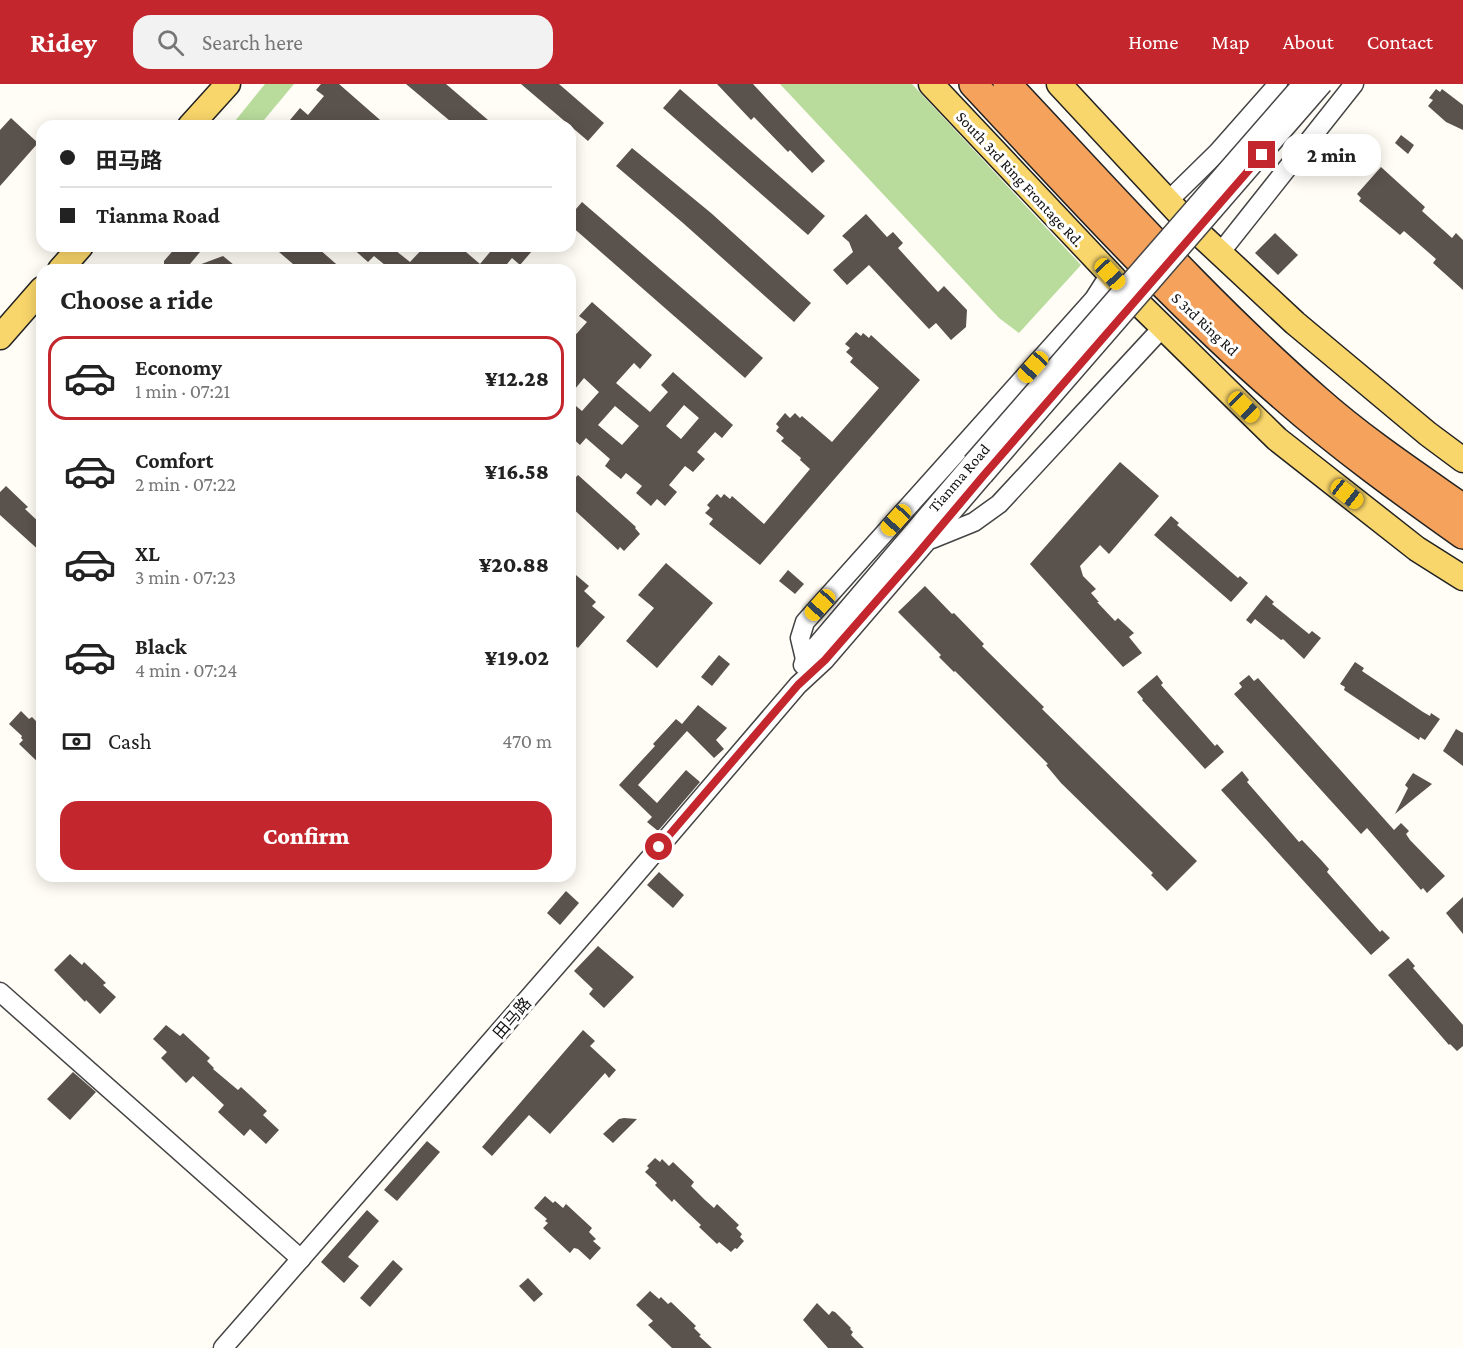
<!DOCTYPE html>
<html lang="en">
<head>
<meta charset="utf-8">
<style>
	body { margin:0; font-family:"Crimson Pro","Noto Sans SC",serif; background:#f2f2f2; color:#222; height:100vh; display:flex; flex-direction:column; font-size:22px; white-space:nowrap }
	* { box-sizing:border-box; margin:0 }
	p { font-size:20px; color:#767676 }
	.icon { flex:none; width:33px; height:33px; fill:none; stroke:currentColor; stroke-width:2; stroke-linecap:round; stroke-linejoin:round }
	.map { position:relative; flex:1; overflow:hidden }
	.sheet { position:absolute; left:36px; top:180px; width:540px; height:618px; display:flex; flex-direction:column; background:#fff; border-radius:18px; box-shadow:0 3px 15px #0003 }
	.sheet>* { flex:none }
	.guide { position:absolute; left:36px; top:36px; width:540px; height:132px; border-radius:18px; box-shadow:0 3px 15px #0003; display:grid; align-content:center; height:132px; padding:0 24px; background:#fff }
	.end { position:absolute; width:27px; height:27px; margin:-14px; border:8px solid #c4262e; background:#fff; box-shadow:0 0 0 3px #fff }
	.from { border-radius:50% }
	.bubble { position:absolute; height:42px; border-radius:18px; background:#fff; box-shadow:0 3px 15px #0003; font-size:20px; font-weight:800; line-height:42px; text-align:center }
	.car { position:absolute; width:18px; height:36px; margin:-18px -9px; border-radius:8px; box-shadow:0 0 4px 2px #0007; background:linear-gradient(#f5c518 24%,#345 0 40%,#f5c518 0 76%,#345 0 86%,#f5c518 0) }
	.guide b { display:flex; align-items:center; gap:21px; height:57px; font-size:22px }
	.guide b+b { border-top:2px solid #e0e0e0 }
	.guide i { width:15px; height:15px; background:#222 }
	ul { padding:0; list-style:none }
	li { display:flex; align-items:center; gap:18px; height:84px; margin:0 12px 9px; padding:0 12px; border:3px solid transparent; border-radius:18px }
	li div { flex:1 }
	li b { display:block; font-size:22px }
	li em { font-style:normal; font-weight:800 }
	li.selected { border-color:#c4262e }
	li>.icon { width:54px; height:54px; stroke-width:1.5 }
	h2 { padding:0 24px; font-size:27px; line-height:72px }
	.pay { display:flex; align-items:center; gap:15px; height:66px; padding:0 24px; font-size:22px }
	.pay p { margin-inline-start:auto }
	.primary-button { display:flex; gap:12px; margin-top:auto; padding:12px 24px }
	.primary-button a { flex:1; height:69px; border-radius:18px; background:#c4262e; color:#fff; font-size:24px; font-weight:800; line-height:69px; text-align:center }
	header { display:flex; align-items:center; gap:36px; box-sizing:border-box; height:84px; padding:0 30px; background:#c4262e; color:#fff }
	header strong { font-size:28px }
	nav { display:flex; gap:33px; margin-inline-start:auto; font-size:21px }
	.search { width:420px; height:54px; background:#f2f2f2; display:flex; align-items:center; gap:15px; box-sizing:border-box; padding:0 21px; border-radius:18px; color:#767676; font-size:22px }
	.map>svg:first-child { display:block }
	.forest { fill:#b9dc9c }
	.building { fill:#5a524d; fill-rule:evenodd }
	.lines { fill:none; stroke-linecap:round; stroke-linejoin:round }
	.minor-casing { stroke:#444; stroke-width:21 }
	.major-casing { stroke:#222; stroke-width:27 }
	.highway-casing { stroke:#222; stroke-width:30 }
	.minor { stroke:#fff; stroke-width:18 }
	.major { stroke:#f9d66b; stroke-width:24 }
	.highway { stroke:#f5a25d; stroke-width:27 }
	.minor-bridge-casing { stroke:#444; stroke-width:21; stroke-linecap:butt }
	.minor-bridge { stroke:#fff; stroke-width:18 }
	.route { stroke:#c4262e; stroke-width:8 }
	.labels { text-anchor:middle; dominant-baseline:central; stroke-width:6; stroke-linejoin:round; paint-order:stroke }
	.street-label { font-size:16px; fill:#111; stroke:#fff }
</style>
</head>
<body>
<header>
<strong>Ridey</strong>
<div class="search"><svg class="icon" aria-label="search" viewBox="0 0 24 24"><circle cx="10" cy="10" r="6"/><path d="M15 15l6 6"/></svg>Search here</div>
<nav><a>Home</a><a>Map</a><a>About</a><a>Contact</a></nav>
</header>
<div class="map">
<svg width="1463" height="1264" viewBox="0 0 1463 1264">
	<rect width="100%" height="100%" fill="#fffdf5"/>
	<g class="forest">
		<polygon points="265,0 294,0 259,42 231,42"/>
		<polygon points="780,0 912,0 1081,181 1019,249 999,234"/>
	</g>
	<g class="building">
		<polygon points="321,0 339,0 387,42 285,42 300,24 308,31 324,12 316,6"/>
		<polygon points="406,0 446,0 495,42 456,42"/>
		<polygon points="521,0 559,0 604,39 588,57"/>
		<polygon points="717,0 753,0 825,77 812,89 790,66 788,68 754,33 751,36"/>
		<polygon points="680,5 825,132 808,151 663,24"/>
		<polygon points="1436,5 1440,8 1442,5 1463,21 1463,46 1446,38 1428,22 1433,16 1429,14"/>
		<polygon points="11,34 38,59 0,102 0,46"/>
		<polygon points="1401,51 1414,61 1408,70 1395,59"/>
		<polygon points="632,64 711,129 811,219 794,238 683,139 616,82"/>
		<polygon points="1381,83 1425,123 1422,127 1452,154 1456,149 1463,156 1463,206 1433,179 1436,175 1404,147 1400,151 1359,117 1361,114 1357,110"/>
		<polygon points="582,118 763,274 745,294 570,141 570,132"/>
		<polygon points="866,130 887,153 893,148 903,159 898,164 938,208 944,202 967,226 966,243 951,256 936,239 929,245 869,181 847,201 833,186 853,168 849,158 842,152"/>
		<polygon points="1275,149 1298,171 1278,191 1255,169"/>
		<polygon points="177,162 205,162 185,186 164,186 164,177"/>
		<polygon points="272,162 311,162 317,167 319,165 343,186 300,186"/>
		<polygon points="350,162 390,162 410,178 425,162 459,162 480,180 495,162 526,162 532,167 520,181 512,174 502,186 391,186 374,172 368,178"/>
		<polygon points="223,172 240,186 188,186 188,185"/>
		<path d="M592 218 652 271 640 285 634 279 616 299 643 322 650 328 668 308 661 301 673 288 733 341 722 354 715 348 697 368 705 375 693 388 685 382 669 401 677 408 665 422 657 415 651 422 636 409 642 402 626 389 621 395 605 382 610 375 586 354 580 361 570 352V317L582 327 599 308 584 294 570 311V257L587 238 579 232ZM684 321 699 334 681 355 666 342ZM615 322 639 342 622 361 598 341Z"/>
		<polygon points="856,248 861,252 863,249 869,254 871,251 920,296 760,481 709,440 713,435 705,429 710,424 707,421 717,410 721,414 724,410 730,415 732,412 764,440 810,385 800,376 801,374 781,357 784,354 776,347 779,343 776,340 785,329 790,334 795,329 800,334 802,332 832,358 879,304 850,278 853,274 846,268 850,264 845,260"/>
		<polygon points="1120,378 1159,412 1109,470 1100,461 1080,482 1083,492 1096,505 1091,509 1099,518 1097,518 1115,537 1118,534 1134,549 1129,553 1142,569 1123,583 1030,480"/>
		<polygon points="570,389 575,394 578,391 636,443 635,444 640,450 624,467 620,463 618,466 570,422"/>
		<polygon points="6,402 28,423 25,425 42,441 42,469 0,431 0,408"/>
		<polygon points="1171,432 1179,439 1177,441 1238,494 1240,492 1248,499 1231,518 1154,451"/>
		<polygon points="666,479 713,519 657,584 626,557 654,524 638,511"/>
		<polygon points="570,486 589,502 584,507 596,518 592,522 605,533 578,564 570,557"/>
		<polygon points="788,486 804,500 795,510 779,497"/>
		<polygon points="925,502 952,530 954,529 984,560 982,562 1044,623 1042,625 1197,777 1167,807 1151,791 1153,789 1061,699 1046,681 1048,680 955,587 954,588 939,573 941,571 898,528"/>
		<polygon points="1266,511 1274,518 1272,520 1309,550 1312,547 1321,554 1304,575 1283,555 1281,556 1255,535 1251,540 1246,536"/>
		<polygon points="719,571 730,580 712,602 701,593"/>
		<polygon points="1355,578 1364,584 1362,587 1423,628 1430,632 1431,629 1440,635 1425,656 1420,653 1419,656 1344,606 1345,603 1340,600"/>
		<polygon points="1157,591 1163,599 1161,601 1193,637 1215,662 1217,660 1224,668 1205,685 1142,616 1143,615 1137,608"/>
		<polygon points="1249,591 1254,597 1258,594 1394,746 1401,739 1409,747 1406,750 1410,756 1445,792 1427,809 1423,804 1421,806 1367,744 1361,750 1234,610 1242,603 1239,599"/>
		<polygon points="698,621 727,644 716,656 724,665 714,674 687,647 638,701 657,719 686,686 700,698 658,747 647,738 652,733 619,701 655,662 653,660 676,635 682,640"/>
		<polygon points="21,627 29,635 32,633 42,643 42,682 19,660 23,656 21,654 22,652 9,640"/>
		<polygon points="1456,645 1463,649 1463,682 1443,667"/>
		<polygon points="1242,687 1249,696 1247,698 1299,758 1302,756 1322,777 1329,785 1327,788 1380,848 1382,846 1390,854 1371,871 1221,706"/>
		<polygon points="1413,689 1432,700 1395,730 1408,704 1405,701"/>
		<polygon points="659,788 684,811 673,824 647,801"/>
		<polygon points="566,807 579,819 560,841 547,829"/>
		<polygon points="1463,813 1463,850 1446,829"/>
		<polygon points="598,862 634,893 604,924 589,910 593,905 574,887"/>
		<polygon points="70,870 82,881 84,878 106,899 103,901 116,913 100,930 86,916 85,918 54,886"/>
		<polygon points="1408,874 1415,882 1413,884 1463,941 1463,962 1457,967 1450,960 1449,961 1388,891"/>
		<polygon points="166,941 180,952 183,949 210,974 207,977 214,984 213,985 238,1006 241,1003 267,1027 263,1031 279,1046 266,1060 250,1045 244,1052 218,1028 224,1021 193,992 186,999 161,974 167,968 153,955"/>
		<polygon points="583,946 595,957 590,962 616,986 609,994 605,989 550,1050 529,1031 492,1072 482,1063"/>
		<polygon points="73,988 96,1008 70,1036 47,1015"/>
		<polygon points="624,1034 637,1035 613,1059 603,1050 619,1035"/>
		<polygon points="427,1057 440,1068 397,1117 384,1106"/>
		<polygon points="655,1074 660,1078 662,1075 669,1082 673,1078 694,1098 691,1102 705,1116 714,1124 717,1120 739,1141 736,1144 742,1150 740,1153 744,1157 737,1165 735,1164 731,1168 719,1158 717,1160 699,1143 701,1141 686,1127 674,1115 672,1118 655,1101 657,1099 645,1088 649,1084 647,1082"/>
		<polygon points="545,1112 553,1119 555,1117 563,1124 566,1120 592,1144 589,1148 596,1155 593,1157 601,1164 590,1176 578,1165 574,1164 570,1169 543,1144 548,1139 545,1137 547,1135 534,1124"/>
		<polygon points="367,1126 379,1137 348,1173 359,1182 344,1199 321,1178"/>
		<polygon points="393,1176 403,1185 370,1223 360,1214"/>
		<polygon points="528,1194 543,1210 534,1218 519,1202"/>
		<polygon points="650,1207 659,1215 661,1213 668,1220 671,1218 696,1242 694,1244 701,1251 699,1252 712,1264 672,1264 648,1241 653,1237 636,1221"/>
		<polygon points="817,1219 829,1231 832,1227 835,1228 851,1244 850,1245 853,1248 851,1251 864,1264 828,1264 803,1236"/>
	</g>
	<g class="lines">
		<g class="minor-casing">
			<g id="minor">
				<polyline points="1168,117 1218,68 1278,0"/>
				<polyline points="1220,169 1354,0"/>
				<polyline points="932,455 974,438 999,420 1163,243"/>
				<polyline points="805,575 800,554 805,538 1094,215 1110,190"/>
				<polyline points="803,581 805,575 972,379"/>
				<polyline points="0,908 301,1175"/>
				<polyline points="223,1264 614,816 798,601 825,576 984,391"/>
			</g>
		</g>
		<g class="major-casing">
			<g id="major">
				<polyline points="931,0 1128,209 1277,355 1417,465 1463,494"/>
				<polyline points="1059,0 1192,143 1295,239 1428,350 1463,376"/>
				<polyline points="190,42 228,0"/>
				<polyline points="60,186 81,162"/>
				<polyline points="0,253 42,205"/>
			</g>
		</g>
		<g class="highway-casing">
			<g id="highway">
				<path d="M973 0C1073 107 1172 217 1283 313 1340 363 1401 407 1463 451"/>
				<path d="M1007 0C1108 107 1206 218 1317 315 1362 355 1413 389 1463 424"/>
			</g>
		</g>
		<use href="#minor" class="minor"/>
		<use href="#major" class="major"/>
		<use href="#highway" class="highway"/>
		<g class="minor-bridge-casing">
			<g id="minor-bridge">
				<polyline points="972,379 1302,0"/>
				<polyline points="984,391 1323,0"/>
			</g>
		</g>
		<use href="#minor-bridge" class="minor-bridge"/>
	</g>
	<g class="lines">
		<polyline class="route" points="659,763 798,601 825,576 915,473 984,391 1262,71"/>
	</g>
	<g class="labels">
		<g class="street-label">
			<text transform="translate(1020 95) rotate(47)">South 3rd Ring Frontage Rd.</text>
			<text transform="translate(1205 240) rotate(43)">S 3rd Ring Rd</text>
			<text transform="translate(959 394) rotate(-49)">Tianma Road</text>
			<text transform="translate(512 934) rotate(-49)">田马路</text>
		</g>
	</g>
</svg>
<i class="end from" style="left:659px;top:763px"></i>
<i class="end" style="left:1262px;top:71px"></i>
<div class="bubble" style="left:1282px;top:50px;width:99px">2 min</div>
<i class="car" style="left:1110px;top:190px;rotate:137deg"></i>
<i class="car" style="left:1033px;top:283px;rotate:222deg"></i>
<i class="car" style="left:1244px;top:323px;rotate:134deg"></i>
<i class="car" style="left:1347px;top:410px;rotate:128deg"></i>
<i class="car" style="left:896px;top:436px;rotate:222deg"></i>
<i class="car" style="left:820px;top:521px;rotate:222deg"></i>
<div class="guide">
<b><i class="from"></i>田马路</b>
<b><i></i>Tianma Road</b>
</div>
<section class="sheet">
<h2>Choose a ride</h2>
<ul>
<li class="selected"><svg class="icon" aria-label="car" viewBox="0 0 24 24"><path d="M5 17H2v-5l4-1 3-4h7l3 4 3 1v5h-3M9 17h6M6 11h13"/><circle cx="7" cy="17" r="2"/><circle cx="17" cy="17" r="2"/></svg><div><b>Economy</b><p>1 min · 07:21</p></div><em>¥12.28</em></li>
<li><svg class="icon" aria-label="car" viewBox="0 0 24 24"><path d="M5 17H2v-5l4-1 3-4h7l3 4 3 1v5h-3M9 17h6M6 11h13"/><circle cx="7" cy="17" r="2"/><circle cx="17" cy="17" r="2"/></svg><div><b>Comfort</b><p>2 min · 07:22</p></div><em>¥16.58</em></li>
<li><svg class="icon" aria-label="car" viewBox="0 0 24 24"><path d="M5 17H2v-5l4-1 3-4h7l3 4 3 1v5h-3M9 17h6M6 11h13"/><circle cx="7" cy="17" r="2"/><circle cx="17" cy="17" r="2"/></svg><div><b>XL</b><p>3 min · 07:23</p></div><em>¥20.88</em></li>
<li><svg class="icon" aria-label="car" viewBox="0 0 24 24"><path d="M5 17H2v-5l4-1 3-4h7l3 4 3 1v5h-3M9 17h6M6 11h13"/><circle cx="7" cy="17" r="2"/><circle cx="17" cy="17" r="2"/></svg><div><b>Black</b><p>4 min · 07:24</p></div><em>¥19.02</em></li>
</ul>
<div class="pay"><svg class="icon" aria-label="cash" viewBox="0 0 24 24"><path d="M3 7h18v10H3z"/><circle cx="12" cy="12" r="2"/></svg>Cash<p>470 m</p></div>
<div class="primary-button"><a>Confirm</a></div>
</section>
</div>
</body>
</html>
